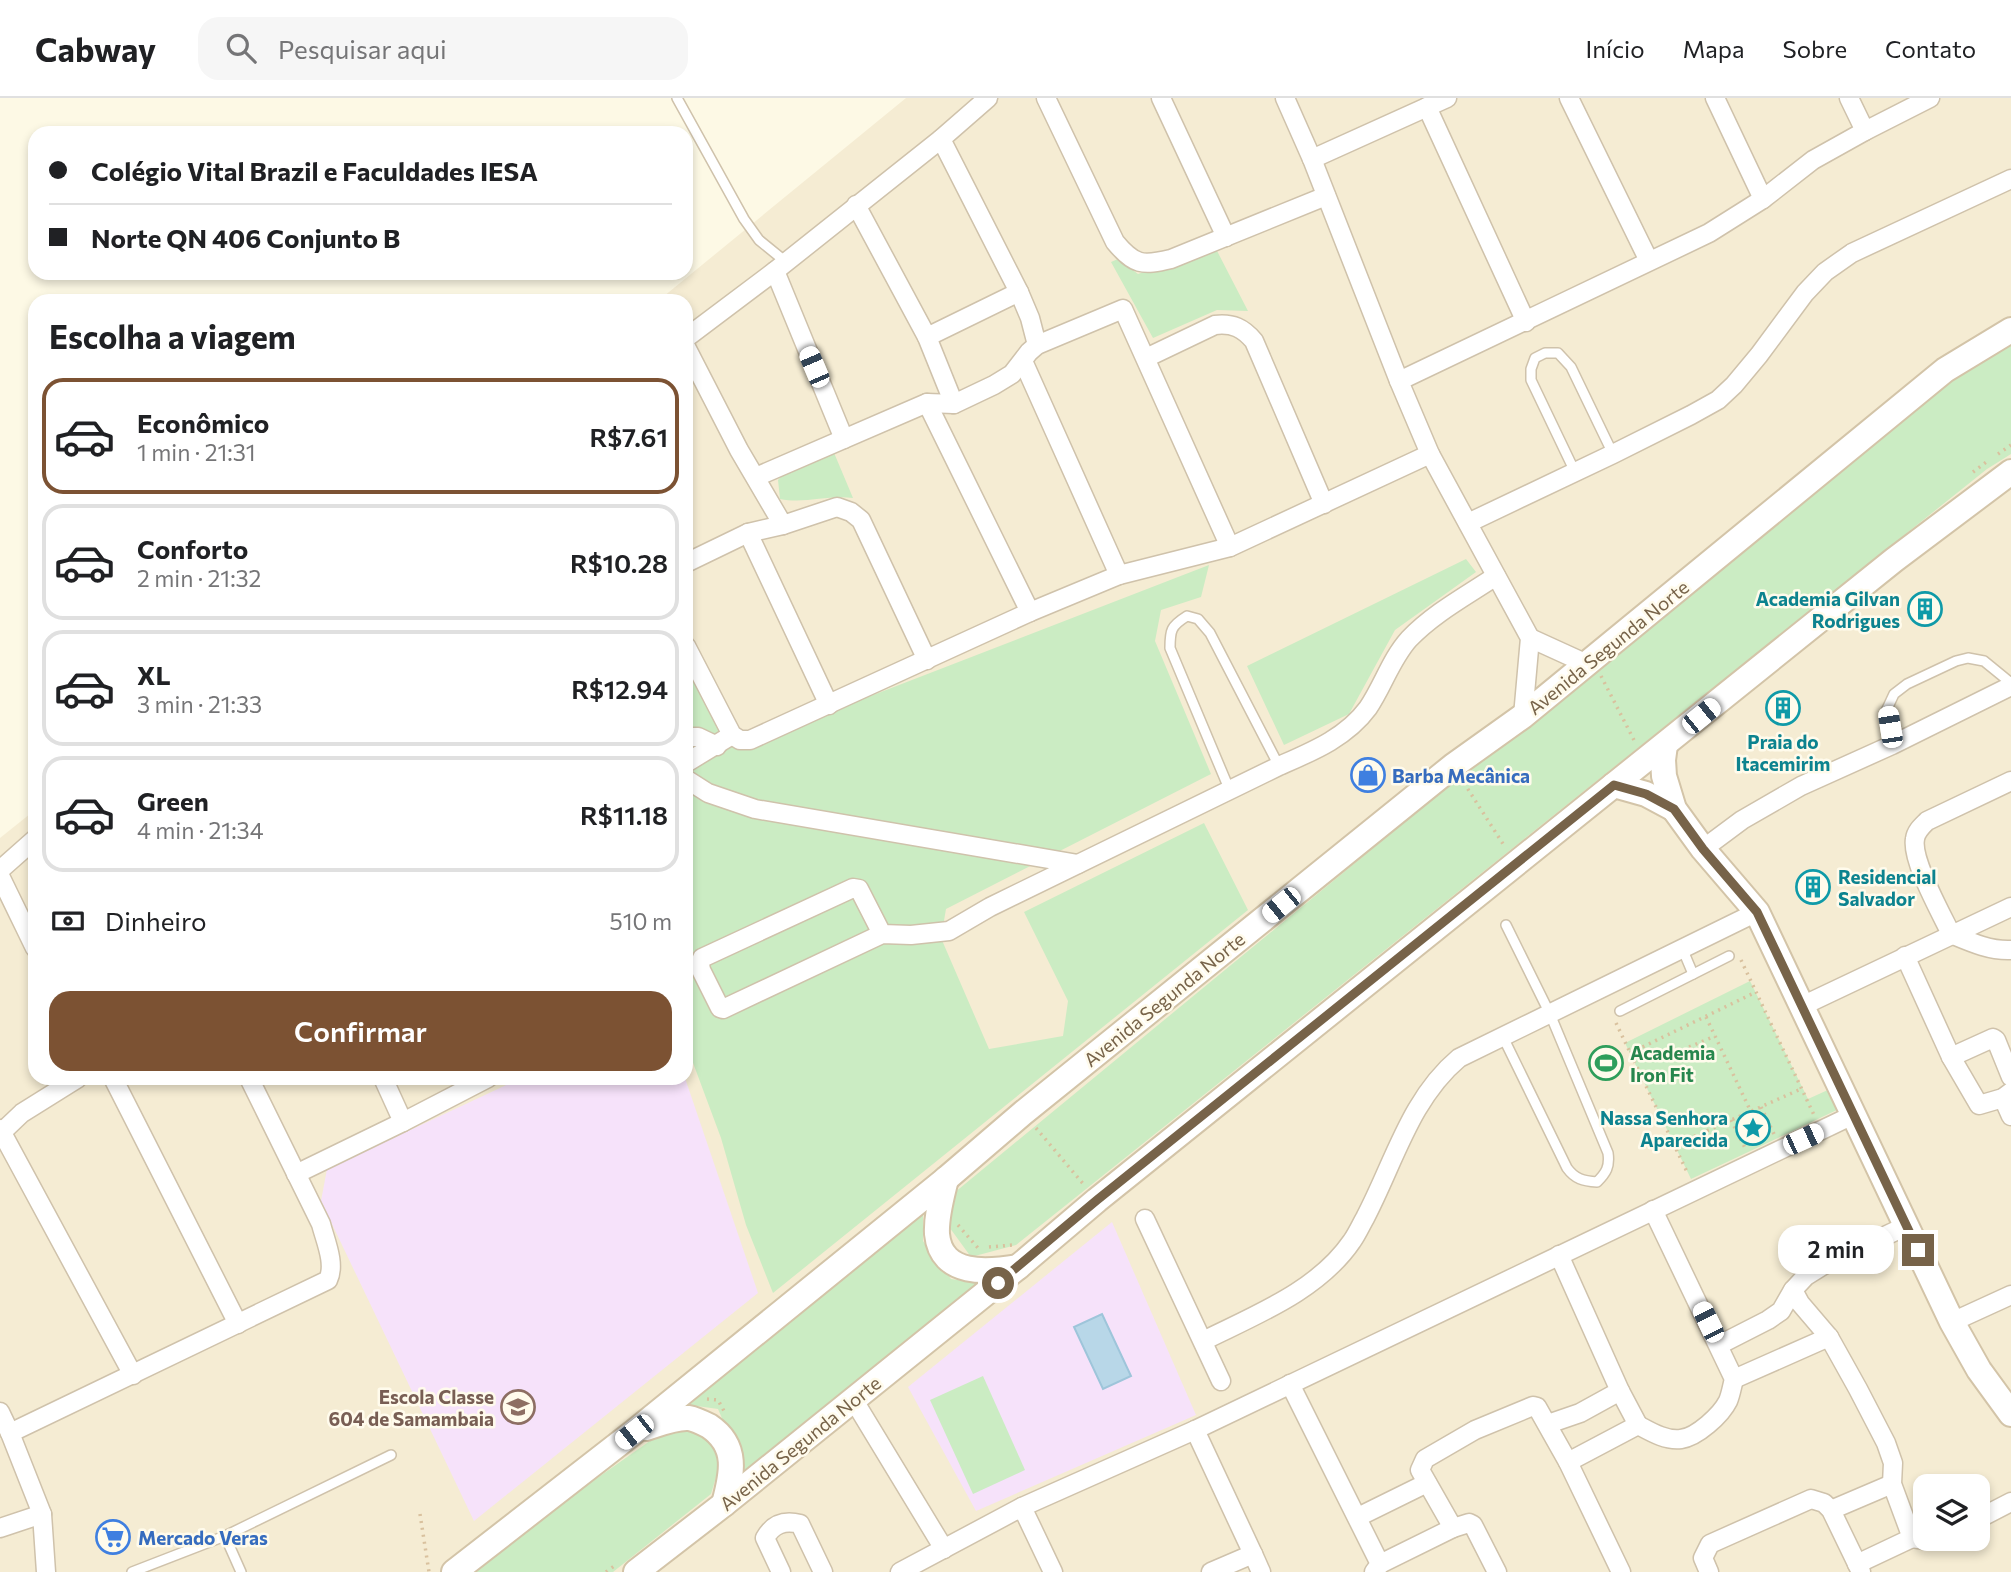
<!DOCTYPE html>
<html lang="pt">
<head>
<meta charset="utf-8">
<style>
	body { margin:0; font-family:Commissioner,sans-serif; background:#f6f6f6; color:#202124; height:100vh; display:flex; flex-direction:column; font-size:26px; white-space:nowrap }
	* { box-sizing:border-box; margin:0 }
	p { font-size:23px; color:#757577 }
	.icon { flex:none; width:38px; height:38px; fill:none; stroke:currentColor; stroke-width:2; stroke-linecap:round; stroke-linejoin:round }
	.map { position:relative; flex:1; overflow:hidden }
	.panel { position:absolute; left:28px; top:196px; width:665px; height:791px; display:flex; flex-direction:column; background:#fff; border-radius:21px; box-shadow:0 4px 10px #0003 }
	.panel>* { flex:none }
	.guide { position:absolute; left:28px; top:28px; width:665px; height:154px; border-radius:21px; box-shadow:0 4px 10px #0003; display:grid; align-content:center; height:154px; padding:0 21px; background:#fff }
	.fabs { position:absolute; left:1913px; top:1376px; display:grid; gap:14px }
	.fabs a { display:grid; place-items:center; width:77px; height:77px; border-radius:14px; background:#fff; box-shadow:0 4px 10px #0003; font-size:35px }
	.end { position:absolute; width:32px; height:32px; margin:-16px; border:9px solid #776349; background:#fff; box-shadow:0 0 0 4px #fff }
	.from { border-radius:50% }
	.bubble { position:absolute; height:49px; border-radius:21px; background:#fff; box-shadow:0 4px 10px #0003; font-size:23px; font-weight:600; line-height:49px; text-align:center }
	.car { position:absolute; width:21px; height:42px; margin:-21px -10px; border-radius:9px; box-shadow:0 0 5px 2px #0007; background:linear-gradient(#fff 24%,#345 0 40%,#fff 0 76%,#345 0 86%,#fff 0) }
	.guide b { display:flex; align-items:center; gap:24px; height:66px; font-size:26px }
	.guide b+b { border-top:2px solid #e0e0e0 }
	.guide i { width:18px; height:18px; background:#202124 }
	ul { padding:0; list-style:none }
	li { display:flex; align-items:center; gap:21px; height:116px; margin:0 14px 10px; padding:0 7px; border:4px solid #e0e0e0; border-radius:21px }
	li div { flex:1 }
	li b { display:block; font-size:26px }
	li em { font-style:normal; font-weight:600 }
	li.selected { border-color:#7c5233 }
	li>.icon { width:63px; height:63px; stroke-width:1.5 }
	h2 { padding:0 21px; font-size:32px; line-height:84px }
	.pay { display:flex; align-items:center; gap:18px; height:77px; padding:0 21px; font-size:26px }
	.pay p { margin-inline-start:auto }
	.primary-button { display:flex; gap:14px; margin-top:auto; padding:14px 21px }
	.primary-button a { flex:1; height:80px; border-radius:21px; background:#7c5233; color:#fff; font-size:28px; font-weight:600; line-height:80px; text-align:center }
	header { display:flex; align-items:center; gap:42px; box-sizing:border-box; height:98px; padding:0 35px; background:#fff; border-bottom:2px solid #e0e0e0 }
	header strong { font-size:33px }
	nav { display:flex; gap:38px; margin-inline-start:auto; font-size:24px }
	.search { width:490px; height:63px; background:#f6f6f6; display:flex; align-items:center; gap:18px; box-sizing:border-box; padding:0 24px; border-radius:21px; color:#757577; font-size:26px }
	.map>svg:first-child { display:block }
	.residential { fill:#f5ecd3; fill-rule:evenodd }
	.education { fill:#f6e2fa }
	.green { fill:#cbecc3 }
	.water { fill:#b8d7e8; stroke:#9ec5da; stroke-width:2 }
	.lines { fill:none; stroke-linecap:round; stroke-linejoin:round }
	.lane-casing { stroke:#cfc2ab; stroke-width:12 }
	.street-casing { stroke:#cfc2ab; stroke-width:21 }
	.secondary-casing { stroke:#d3c4a8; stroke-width:28 }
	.path { stroke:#d9c19e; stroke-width:3.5; stroke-dasharray:2 5; stroke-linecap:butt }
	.lane { stroke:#fff; stroke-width:9 }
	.street { stroke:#fff; stroke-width:18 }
	.secondary { stroke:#fff; stroke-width:24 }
	.route { stroke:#776349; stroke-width:9 }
	.labels { text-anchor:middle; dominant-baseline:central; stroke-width:5; stroke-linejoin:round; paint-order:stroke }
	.culture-label { font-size:19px; font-weight:bold; fill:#0d838f; stroke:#fffbec; text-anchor:end }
	.street-label { font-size:19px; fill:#776349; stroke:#fffbec }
	.shop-label { font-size:19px; font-weight:bold; fill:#366cbe; stroke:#fffbec; text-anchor:start }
	.leisure-label { font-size:19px; font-weight:bold; fill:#27864d; stroke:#fffbec; text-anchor:start }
	.education-label { font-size:19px; font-weight:bold; fill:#785e54; stroke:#fffbec; text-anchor:end }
</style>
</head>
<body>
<header>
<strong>Cabway</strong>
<div class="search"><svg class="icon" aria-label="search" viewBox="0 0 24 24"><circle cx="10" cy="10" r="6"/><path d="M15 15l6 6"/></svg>Pesquisar aqui</div>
<nav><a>Início</a><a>Mapa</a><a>Sobre</a><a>Contato</a></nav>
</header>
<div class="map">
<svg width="2011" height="1474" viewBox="0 0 2011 1474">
	<rect width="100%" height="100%" fill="#fdf9e5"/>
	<path class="residential" d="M906 0H2011V1474H0V740L35 712V980H686V203H658ZM1925 1388H1978V1440H1925Z"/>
	<g class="education">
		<polygon points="521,980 685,980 758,1195 474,1423 321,1103 327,1071"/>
		<polygon points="1112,1124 1196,1317 976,1413 908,1289"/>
	</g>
	<g class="green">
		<polygon points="1215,149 1248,213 1217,212 1153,240 1111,164 1118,161 1138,176"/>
		<polygon points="2011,239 2011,356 1987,371 1016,1147 971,1159 947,1126 954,1095 1949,276"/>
		<path d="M832 350 853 400C828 397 804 406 780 401L778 382 785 374Z"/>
		<polygon points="1466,461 1476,474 1395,532 1349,616 1284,647 1247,568"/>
		<polygon points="1209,467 1201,499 1161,512 1155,543 1211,676 946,811 941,840 989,951 1063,938 1068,903 1024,814 1204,725 1248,812 773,1195 746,1127 721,1040 686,946 686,547 736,650"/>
		<polygon points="1750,883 1808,1001 1830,991 1839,1011 1691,1081 1625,945"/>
		<polygon points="923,1113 923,1143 951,1181 979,1185 736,1388 737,1355 718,1311 690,1307 683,1312"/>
		<polygon points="983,1278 1025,1372 973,1396 930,1302"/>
		<polygon points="684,1330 705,1336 722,1359 711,1396 613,1474 464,1474 654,1340"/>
	</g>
	<polygon class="water" points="1102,1216 1131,1278 1103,1291 1074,1229"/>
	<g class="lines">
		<g class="lane-casing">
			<g id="lane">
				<polyline points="677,0 744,121 759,142 786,164"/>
				<polyline points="1575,374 1531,282 1531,271 1535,260 1545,255 1558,255 1571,269 1613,356"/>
				<polyline points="1892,647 1887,611 1894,596 1907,586 1956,563 1968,560 1984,563 2011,585"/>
				<path d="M1230 693 1170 550C1170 532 1171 528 1187 518L1198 521 1210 535 1279 668"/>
				<polyline points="1682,850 1693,876"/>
				<polyline points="1620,913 1729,858"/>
				<path d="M1503 939 1567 1070C1575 1081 1583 1083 1597 1084 1606 1075 1610 1069 1608 1055L1550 916 1506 827"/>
				<polyline points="225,1438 241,1474"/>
				<polyline points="132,1474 225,1438 391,1357"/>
			</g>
		</g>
		<g class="street-casing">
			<g id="street">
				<path d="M1046 0 1115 144C1134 167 1142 168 1171 161L1326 98"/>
				<polyline points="1161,0 1226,139"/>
				<polyline points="1285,0 1312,61 1399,283"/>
				<polyline points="1569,0 1649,163"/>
				<polyline points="1715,0 1763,101"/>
				<polyline points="1849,0 1865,33"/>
				<polyline points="1427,9 1526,224"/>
				<polyline points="941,41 1019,194 1030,220 1037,247"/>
				<polyline points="1312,61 1447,0"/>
				<polyline points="856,107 927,239 954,306"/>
				<polyline points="775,173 844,341"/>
				<polyline points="927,239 1019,194"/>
				<polyline points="686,240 775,173 941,41 988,0"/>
				<polyline points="686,249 739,352 783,427 748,435 686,465"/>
				<path d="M1146 260 1215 227C1233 225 1243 230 1254 243L1324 406"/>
				<polyline points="1023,263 1119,477"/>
				<polyline points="927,305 1030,514"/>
				<polyline points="756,379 927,305 954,306 994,287 1012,276 1029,254 1037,247 1123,211 1230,449"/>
				<polyline points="1468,425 1613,356 1691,317 1718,302 1734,287 1759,257 1805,195 1825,174 1852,155 2011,81"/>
				<polyline points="783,427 837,409 851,414 861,422 927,562"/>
				<polyline points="748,435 829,607"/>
				<polyline points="1530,540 1587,566"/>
				<polyline points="686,548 732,637 740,642 750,642 1030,514 1119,477 1230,449 1430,356"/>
				<polyline points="1523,618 1530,540 1430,356 1399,283 1709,135 1763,101 1813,62 1865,33 1930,0"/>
				<polyline points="686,639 698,639 717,648"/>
				<polyline points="686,665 732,637"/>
				<polyline points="686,681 708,695 755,711 1078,766"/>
				<path d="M2011 683 1927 723C1922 728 1916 733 1915 741 1911 762 1941 815 1951 836 1970 844 1990 853 2011 852"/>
				<polyline points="1703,751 1742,722 1801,688 1892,647 2011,588"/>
				<polyline points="0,772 35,741"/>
				<polyline points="0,778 35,850"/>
				<path d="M882 836 723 911 720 910 701 872 700 866 702 860 853 790 859 791 882 836 911 837 949 833 990 809 1279 668C1311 654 1346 640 1368 610 1383 588 1391 561 1409 541 1434 515 1466 498 1496 478"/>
				<polyline points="1905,858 1951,959"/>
				<polyline points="1802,908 2011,809"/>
				<polyline points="2011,979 1996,942 1993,940 1951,959 1979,1007 2003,1000 2011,994"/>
				<polyline points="113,980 238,1226"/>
				<polyline points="383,980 403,1024"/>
				<polyline points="2003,1000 2011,1018"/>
				<polyline points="0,1031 133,1277"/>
				<polyline points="0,1036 22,1015 78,980"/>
				<polyline points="296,1076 403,1024 488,980"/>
				<polyline points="1145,1121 1221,1283"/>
				<polyline points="1793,1192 1800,1205 1829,1239 1858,1291 1886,1345 1893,1365 1892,1386 1912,1440 1925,1442 1935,1440"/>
				<polyline points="1952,1224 2011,1197"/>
				<path d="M1203 1243C1255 1217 1318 1193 1352 1143 1357 1136 1361 1127 1365 1120 1394 1065 1410 1001 1459 960L1757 814"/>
				<polyline points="1719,1247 1768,1222 1781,1213 1793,1192 1806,1178 1822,1168 1906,1128"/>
				<polyline points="1734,1281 1829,1239"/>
				<polyline points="1290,1286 1380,1466 1374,1474"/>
				<polyline points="853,1301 944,1451"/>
				<polyline points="0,1314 10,1335 42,1416 46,1474"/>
				<polyline points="1548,1326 1580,1315 1620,1293 1559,1157"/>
				<path d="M1638 1327C1651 1334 1666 1343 1681 1341 1697 1339 1721 1317 1728 1303 1731 1296 1732 1288 1734 1281L1653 1112"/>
				<polyline points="1195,1332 1253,1456 1211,1474"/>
				<path d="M10 1335 328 1182C336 1166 325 1142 321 1126L249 980"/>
				<polyline points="1568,1364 1638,1327 1620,1293"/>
				<polyline points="1831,1412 1892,1386"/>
				<polyline points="1358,1419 1427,1385"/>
				<polyline points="1978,1421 2011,1404"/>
				<polyline points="0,1430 42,1416"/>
				<polyline points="1453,1430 1420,1372 1425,1361 1475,1332 1533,1308 1537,1309 1568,1364 1621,1474"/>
				<polyline points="1253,1456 1261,1474"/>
				<polyline points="1380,1466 1453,1430 1469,1425 1473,1427 1497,1474"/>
				<polyline points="1857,1466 1912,1440"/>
				<path d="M781 1474 765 1440C773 1426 784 1422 800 1426L823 1474"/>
				<polyline points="900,1474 1022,1409"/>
				<polyline points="1053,1474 1022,1409 1195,1332 1853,1017"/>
				<polyline points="1709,1474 1703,1460 1710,1446 1811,1401 1824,1405 1831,1412 1861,1474"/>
			</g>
		</g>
		<g class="secondary-casing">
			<g id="secondary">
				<polyline points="1665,647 1663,662 1664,678 1674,711 1703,751 1757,814 1952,1224 1979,1272 2011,1316"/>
				<polyline points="1614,687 1646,696 1674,711"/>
				<path d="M946 1081C942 1098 936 1118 937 1136 941 1179 988 1174 1018 1169"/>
				<path d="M646 1330C659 1326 675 1319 689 1320 695 1321 703 1325 709 1328 739 1348 732 1376 724 1406"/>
				<polyline points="454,1474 634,1334 946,1081 1023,1015 1453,668 1523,618 1945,272 2011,232"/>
				<polyline points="636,1474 724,1406 1018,1169 1097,1102 1894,462 2011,374"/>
			</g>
		</g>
		<g class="path">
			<polyline points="1998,356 2011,347"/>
			<polyline points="1973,374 1989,362"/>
			<polyline points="1601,578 1636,646"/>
			<polyline points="1464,685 1505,749"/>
			<polyline points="1741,862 1814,1017"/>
			<polyline points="1706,919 1751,1014"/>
			<polyline points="1616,925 1688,1076"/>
			<polyline points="1689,949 1715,938"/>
			<polyline points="1630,955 1754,895"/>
			<polyline points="1761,1009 1774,1036"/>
			<polyline points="1731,1022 1746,1052"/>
			<polyline points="1036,1030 1085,1088"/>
			<polyline points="1675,1047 1801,991"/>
			<polyline points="958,1127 978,1150"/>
			<polyline points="989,1149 1013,1147"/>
			<polyline points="707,1301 718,1302 724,1313"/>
			<polyline points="420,1416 429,1474"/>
			<polyline points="606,1474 617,1466"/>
		</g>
		<use href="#lane" class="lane"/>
		<use href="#street" class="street"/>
		<use href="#secondary" class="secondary"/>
	</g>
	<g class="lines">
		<polyline class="route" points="998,1185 1097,1102 1614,687 1646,696 1674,711 1703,751 1757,814 1918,1152"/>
	</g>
	<defs>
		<g id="building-ring" transform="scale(1.75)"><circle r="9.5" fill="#fffbec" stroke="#0f9aa8" stroke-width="1.5"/><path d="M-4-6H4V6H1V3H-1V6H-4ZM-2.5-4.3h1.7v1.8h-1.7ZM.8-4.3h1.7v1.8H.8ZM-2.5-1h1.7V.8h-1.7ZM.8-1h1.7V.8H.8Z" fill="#0f9aa8"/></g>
		<g id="shop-ring" transform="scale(1.75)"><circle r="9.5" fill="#fffbec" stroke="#3f7fe0" stroke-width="1.5"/><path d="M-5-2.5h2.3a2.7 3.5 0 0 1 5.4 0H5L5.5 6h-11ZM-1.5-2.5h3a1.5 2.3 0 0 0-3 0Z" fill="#3f7fe0"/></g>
		<g id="stadium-ring" transform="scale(1.75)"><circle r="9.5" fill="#fffbec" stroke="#2e9e5b" stroke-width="1.5"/><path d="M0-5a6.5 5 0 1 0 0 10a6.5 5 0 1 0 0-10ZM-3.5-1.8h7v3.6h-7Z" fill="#2e9e5b"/></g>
		<g id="sight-ring" transform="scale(1.75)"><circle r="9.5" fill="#fffbec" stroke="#0f9aa8" stroke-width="1.5"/><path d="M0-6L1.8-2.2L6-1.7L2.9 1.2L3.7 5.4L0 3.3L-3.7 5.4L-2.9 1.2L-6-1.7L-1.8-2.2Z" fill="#0f9aa8"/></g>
		<g id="school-ring" transform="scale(1.75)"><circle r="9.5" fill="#fffbec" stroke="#8d6e63" stroke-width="1.5"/><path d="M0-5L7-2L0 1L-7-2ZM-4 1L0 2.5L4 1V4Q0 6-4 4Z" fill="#8d6e63"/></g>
		<g id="supermarket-ring" transform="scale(1.75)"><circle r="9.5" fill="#fffbec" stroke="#3f7fe0" stroke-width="1.5"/><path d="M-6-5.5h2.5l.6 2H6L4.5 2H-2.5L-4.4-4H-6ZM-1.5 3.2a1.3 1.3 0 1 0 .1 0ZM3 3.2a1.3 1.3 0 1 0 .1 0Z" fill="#3f7fe0"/></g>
	</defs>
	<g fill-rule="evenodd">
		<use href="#building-ring" x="1925" y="511"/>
		<use href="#building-ring" x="1783" y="610"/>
		<use href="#shop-ring" x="1368" y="677"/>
		<use href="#building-ring" x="1813" y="789"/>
		<use href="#stadium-ring" x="1606" y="965"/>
		<use href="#sight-ring" x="1753" y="1030"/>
		<use href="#school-ring" x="518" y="1309"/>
		<use href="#supermarket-ring" x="113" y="1439"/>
	</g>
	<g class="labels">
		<g class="culture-label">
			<text x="1900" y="500">Academia Gilvan<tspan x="1900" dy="22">Rodrigues</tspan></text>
			<text x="1783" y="643" text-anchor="middle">Praia do<tspan x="1783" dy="22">Itacemirim</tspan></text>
			<text x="1838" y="778" text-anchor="start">Residencial<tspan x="1838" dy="22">Salvador</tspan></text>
			<text x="1728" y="1019">Nassa Senhora<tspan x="1728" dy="22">Aparecida</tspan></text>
		</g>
		<g class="street-label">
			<text transform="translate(1608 549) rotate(-39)">Avenida Segunda Norte</text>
			<text transform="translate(1164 901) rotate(-39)">Avenida Segunda Norte</text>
			<text transform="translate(800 1345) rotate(-39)">Avenida Segunda Norte</text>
		</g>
		<g class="shop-label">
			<text x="1392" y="677">Barba Mecânica</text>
			<text x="138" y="1439">Mercado Veras</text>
		</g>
		<g class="leisure-label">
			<text x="1630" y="954">Academia<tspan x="1630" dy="22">Iron Fit</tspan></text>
		</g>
		<g class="education-label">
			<text x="494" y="1298">Escola Classe<tspan x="494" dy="22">604 de Samambaia</tspan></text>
		</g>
	</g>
</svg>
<div class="fabs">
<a><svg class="icon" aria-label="layers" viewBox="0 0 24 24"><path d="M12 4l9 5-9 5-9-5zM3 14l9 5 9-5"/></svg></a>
</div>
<i class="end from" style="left:998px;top:1185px"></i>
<i class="end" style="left:1918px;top:1152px"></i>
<div class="bubble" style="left:1778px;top:1127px;width:116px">2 min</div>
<i class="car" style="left:814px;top:269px;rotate:337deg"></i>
<i class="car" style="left:1701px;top:618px;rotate:51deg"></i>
<i class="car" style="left:1890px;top:629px;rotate:351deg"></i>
<i class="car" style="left:1281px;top:807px;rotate:231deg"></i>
<i class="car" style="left:1803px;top:1041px;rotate:65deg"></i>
<i class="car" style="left:1708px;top:1224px;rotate:334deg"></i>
<i class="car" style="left:634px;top:1334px;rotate:232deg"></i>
<div class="guide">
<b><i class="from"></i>Colégio Vital Brazil e Faculdades IESA</b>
<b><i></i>Norte QN 406 Conjunto B</b>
</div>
<section class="panel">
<h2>Escolha a viagem</h2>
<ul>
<li class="selected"><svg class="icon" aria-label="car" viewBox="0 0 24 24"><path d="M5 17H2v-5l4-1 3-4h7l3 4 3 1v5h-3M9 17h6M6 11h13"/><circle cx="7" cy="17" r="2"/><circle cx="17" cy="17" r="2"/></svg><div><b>Econômico</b><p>1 min · 21:31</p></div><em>R$7.61</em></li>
<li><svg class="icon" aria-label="car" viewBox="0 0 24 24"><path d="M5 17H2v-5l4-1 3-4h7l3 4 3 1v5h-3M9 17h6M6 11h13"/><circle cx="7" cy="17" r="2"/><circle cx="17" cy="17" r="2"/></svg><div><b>Conforto</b><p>2 min · 21:32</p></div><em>R$10.28</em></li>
<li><svg class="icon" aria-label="car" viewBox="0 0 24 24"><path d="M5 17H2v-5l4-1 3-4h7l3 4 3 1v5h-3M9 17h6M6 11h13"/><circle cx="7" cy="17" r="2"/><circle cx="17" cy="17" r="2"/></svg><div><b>XL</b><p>3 min · 21:33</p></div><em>R$12.94</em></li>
<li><svg class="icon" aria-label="car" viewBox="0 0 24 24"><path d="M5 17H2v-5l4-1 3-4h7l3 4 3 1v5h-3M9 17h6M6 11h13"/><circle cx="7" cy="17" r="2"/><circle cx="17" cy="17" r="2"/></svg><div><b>Green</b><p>4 min · 21:34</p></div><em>R$11.18</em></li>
</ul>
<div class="pay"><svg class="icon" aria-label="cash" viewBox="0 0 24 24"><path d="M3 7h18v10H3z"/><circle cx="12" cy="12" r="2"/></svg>Dinheiro<p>510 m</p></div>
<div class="primary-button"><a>Confirmar</a></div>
</section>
</div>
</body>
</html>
